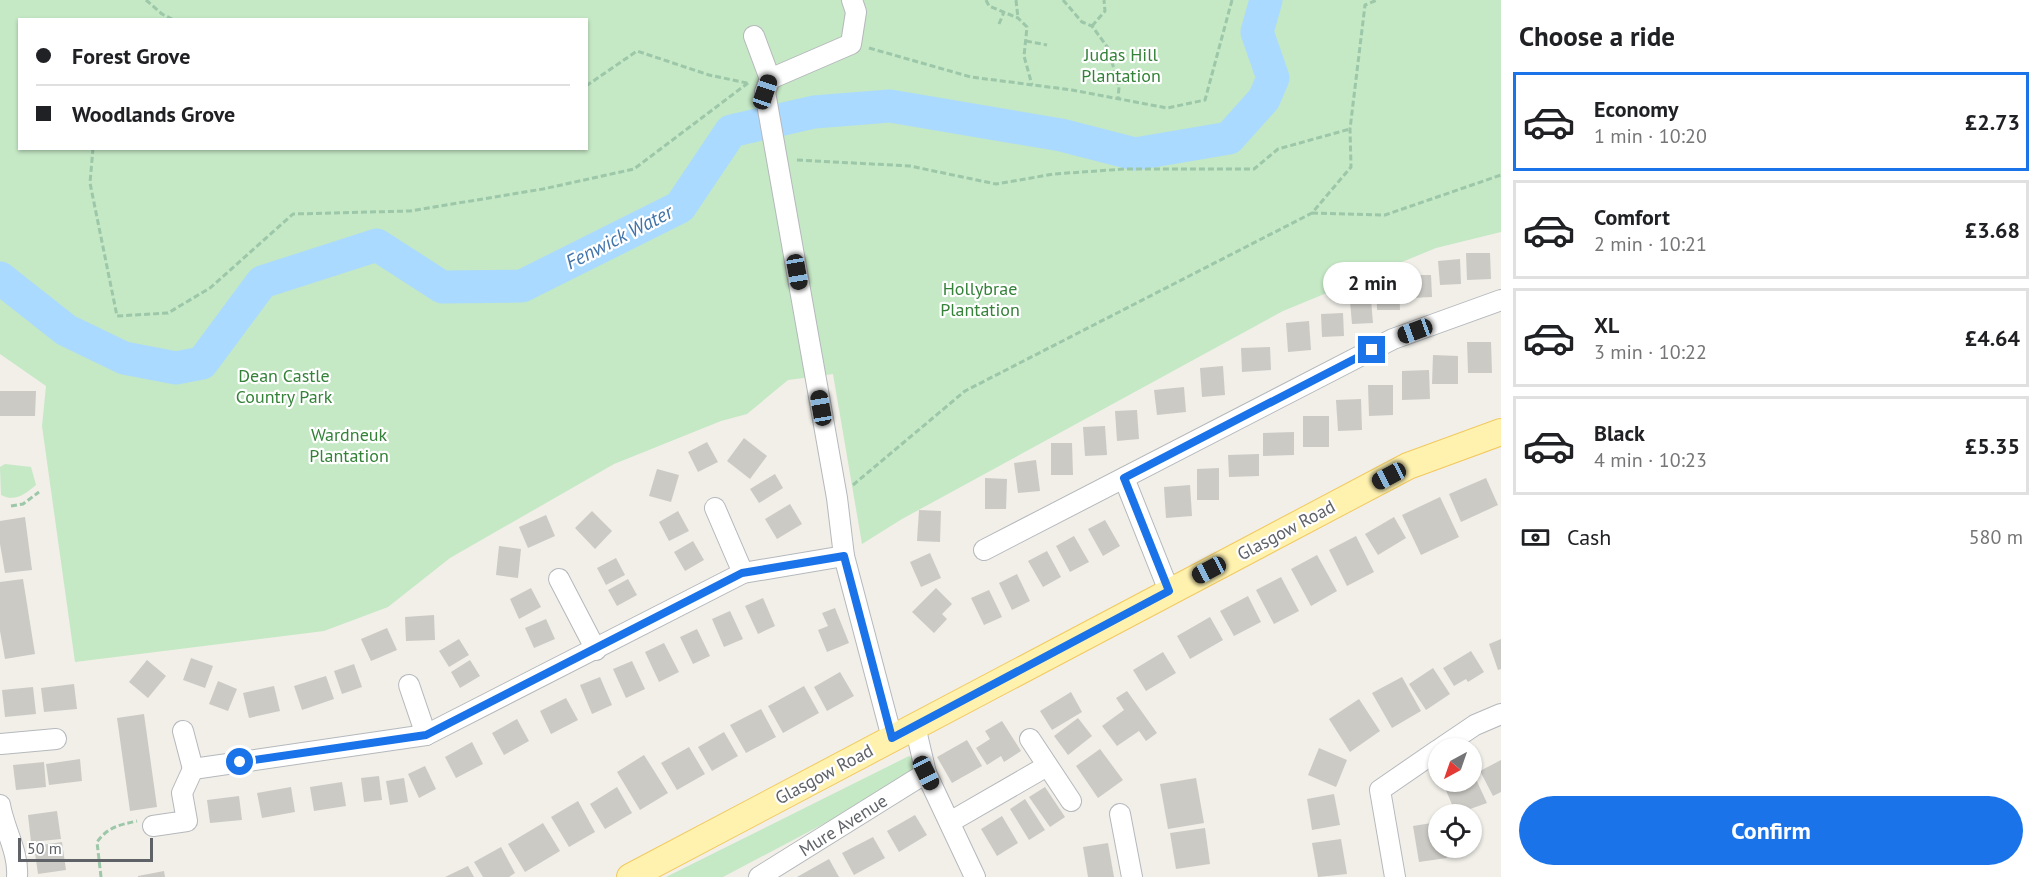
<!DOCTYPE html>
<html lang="en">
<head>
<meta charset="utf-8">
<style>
	body { margin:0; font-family:"PT Sans",sans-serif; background:#f2f2f2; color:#202124; height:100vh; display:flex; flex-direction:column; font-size:22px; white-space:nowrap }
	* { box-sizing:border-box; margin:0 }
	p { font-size:20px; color:#757577 }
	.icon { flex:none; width:33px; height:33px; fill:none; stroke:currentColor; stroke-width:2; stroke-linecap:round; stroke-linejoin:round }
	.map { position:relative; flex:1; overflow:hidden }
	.side { display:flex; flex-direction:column; background:#fff; width:540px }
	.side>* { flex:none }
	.guide { position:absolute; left:18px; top:18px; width:570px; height:132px; border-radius:0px; box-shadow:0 2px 4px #0004; display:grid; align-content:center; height:132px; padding:0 18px; background:#fff }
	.needle { width:39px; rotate:220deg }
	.tools { position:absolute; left:1428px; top:738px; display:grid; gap:12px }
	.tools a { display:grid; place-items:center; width:54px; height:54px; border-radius:50%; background:#fff; box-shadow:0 2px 4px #0004; font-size:30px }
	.scale { position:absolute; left:18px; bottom:15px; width:135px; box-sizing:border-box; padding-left:6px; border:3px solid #5f6368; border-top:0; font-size:16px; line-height:21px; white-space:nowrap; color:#5f6368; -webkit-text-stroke:4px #fff; paint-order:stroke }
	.end { position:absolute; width:27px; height:27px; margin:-14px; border:8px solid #1a73e8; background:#fff; box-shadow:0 0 0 3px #fff }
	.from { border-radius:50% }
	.bubble { position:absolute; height:42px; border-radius:21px; background:#fff; box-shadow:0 2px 4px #0004; font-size:20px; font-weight:800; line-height:42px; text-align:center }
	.car { position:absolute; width:18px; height:36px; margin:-18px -9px; border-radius:8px; box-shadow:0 0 4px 2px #0007; background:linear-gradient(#222 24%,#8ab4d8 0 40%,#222 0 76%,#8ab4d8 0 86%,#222 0) }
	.guide b { display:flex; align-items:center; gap:21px; height:57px; font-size:22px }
	.guide b+b { border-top:2px solid #e0e0e0 }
	.guide i { width:15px; height:15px; background:#202124 }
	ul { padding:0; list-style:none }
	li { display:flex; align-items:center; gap:18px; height:99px; margin:0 12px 9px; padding:0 6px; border:3px solid #e0e0e0; border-radius:0px }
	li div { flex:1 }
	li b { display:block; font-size:22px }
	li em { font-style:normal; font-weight:800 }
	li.on { border-color:#1a73e8 }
	li>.icon { width:54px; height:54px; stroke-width:1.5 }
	h2 { padding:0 18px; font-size:27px; line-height:72px }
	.pay { display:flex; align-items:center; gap:15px; height:66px; padding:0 18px; font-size:22px }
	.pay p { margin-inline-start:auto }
	.button { display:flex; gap:12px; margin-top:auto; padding:12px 18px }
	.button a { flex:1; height:69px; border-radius:36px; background:#1a73e8; color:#fff; font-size:24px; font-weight:800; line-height:69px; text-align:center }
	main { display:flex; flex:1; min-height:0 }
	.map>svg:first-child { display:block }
	.green { fill:#c5e8c5; fill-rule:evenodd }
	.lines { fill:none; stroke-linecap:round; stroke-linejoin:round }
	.river { stroke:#aadaff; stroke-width:33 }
	.building { fill:#cccac5 }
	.minor-casing { stroke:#b5b8bc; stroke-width:22 }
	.major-casing { stroke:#f2c960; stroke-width:28 }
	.path { stroke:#9cc7a9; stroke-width:3; stroke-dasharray:6 3; stroke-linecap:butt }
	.minor { stroke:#fff; stroke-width:20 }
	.major { stroke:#fff2af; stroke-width:26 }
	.route { stroke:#1a73e8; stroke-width:8 }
	.labels { text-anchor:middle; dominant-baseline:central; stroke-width:4.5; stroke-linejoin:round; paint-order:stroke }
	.park-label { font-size:18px; fill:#348238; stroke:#fff }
	.street-label { font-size:18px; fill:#5f6368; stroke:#fff }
	.water-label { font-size:20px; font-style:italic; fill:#4174aa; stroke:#fff }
</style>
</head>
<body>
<main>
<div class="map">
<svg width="1501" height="877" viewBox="0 0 1501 877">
	<rect width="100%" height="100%" fill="#f1efe8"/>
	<g class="green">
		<path d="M0 0H1501V232L1436 248 1283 311 902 519 862 544 833 374 788 380 747 414 721 421 614 464 450 558 388 607 324 631 75 662 42 426 46 386 0 354ZM20 20H586V148H20Z"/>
		<path d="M5 464 31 467 36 485C24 495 15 502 1 495L0 467Z"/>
		<polygon points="909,756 913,759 916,768 882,793 723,877 666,877"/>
	</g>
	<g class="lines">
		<polyline class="river" points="0,278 66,330 124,358 176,368 202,363 262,282 377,245 442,287 522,286 680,207 731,131 814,112 890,106 1061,135 1135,154 1229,138 1264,99 1273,78 1257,32 1266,0"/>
	</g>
	<g class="building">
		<polygon points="1466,253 1490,253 1491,279 1467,280"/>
		<polygon points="1460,259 1461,284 1440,285 1438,261"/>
		<polygon points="1411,275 1431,275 1432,297 1412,298"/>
		<polygon points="1399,277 1400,310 1377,310 1376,278"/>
		<polygon points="1371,300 1373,323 1352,324 1350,301"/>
		<polygon points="1343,313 1344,336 1322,337 1321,314"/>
		<polygon points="1309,321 1311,350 1288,352 1286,323"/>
		<polygon points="1467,342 1491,342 1492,373 1468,373"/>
		<polygon points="1270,347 1271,370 1242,372 1241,348"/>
		<polygon points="1433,355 1458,356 1458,384 1432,384"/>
		<polygon points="1223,366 1225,395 1202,397 1200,368"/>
		<polygon points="1429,370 1430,399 1402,400 1402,371"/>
		<polygon points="1368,385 1393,385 1393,415 1369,416"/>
		<polygon points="1184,387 1186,412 1157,415 1154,390"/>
		<polygon points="0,391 36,391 35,416 0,416"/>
		<polygon points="1361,399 1362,430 1338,431 1336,400"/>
		<polygon points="1137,410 1139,439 1117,441 1115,411"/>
		<rect x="1303" y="416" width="26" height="31"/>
		<polygon points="1105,426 1107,455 1085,456 1083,427"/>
		<polygon points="1294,432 1294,455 1263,456 1263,433"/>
		<polygon points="744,438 767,456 750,479 727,461"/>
		<polygon points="707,442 718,462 698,472 688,452"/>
		<polygon points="1051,443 1072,443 1073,475 1051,475"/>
		<polygon points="1259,454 1259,476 1229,477 1228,455"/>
		<polygon points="1036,460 1040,491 1018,493 1014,463"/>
		<polygon points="1219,468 1219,500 1197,500 1197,469"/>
		<polygon points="657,469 679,475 671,502 649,496"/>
		<polygon points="775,474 783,488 759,503 750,489"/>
		<polygon points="985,478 1007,479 1006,509 985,509"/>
		<polygon points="1486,478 1498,505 1461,522 1449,494"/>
		<polygon points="1190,485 1192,516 1166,518 1164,487"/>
		<polygon points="1440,497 1459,537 1421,555 1402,515"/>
		<polygon points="790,504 802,524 777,539 765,519"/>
		<polygon points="919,510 941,511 940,542 917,541"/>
		<polygon points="592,511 612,531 595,549 575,528"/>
		<polygon points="678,511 689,531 669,541 659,522"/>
		<polygon points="546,515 555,536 528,548 519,527"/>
		<polygon points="25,517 32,570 5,573 0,544 0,521"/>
		<polygon points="1394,517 1406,538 1378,555 1365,534"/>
		<polygon points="1105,520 1120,546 1103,556 1088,529"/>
		<polygon points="1074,536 1089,562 1070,572 1056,546"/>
		<polygon points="1356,536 1374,572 1347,586 1329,550"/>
		<polygon points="693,541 704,560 685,571 674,552"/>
		<polygon points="499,546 521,549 518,578 496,575"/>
		<polygon points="1047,551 1061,577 1043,587 1028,561"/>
		<polygon points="930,553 941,578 921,587 910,562"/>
		<polygon points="1317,555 1337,591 1311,606 1291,569"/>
		<polygon points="616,558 625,575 606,585 597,568"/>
		<polygon points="1017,574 1030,601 1012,610 999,583"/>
		<polygon points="1281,577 1299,611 1274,624 1256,590"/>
		<polygon points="23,579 35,654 5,659 0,631 0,582"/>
		<polygon points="628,579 637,595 617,606 608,590"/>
		<polygon points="531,588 541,607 519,619 510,599"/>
		<polygon points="936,588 952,604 942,614 947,619 934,633 912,612"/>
		<polygon points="989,590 1002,617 984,625 971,598"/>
		<polygon points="1248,596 1261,622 1234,636 1220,611"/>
		<polygon points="763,598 775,626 758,634 745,606"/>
		<polygon points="835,608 849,643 827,652 818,630 828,626 822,613"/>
		<polygon points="730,611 743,639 724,647 712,619"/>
		<polygon points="434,615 435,640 406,641 405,617"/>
		<polygon points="1210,617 1223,640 1190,659 1177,636"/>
		<polygon points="546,619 555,639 534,648 525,628"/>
		<polygon points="387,628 397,650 371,661 361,639"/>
		<polygon points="697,629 710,656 693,664 680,637"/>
		<polygon points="459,639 469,655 449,667 439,651"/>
		<polygon points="1501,639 1501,669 1498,670 1489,644"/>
		<polygon points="664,643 679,672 659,682 645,652"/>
		<polygon points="1471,651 1484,672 1468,682 1466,679 1454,686 1443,668"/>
		<polygon points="1163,652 1176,673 1146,691 1133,670"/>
		<polygon points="191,658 213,666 205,688 183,680"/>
		<polygon points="147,660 166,676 148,698 129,682"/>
		<polygon points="470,660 480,676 460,688 451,672"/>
		<polygon points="632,661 645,689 626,698 613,669"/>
		<polygon points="354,664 362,687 342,694 334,671"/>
		<polygon points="1433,668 1450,694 1426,710 1409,684"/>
		<polygon points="840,672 854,696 827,711 814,687"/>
		<polygon points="326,676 334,699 302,710 294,686"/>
		<polygon points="600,677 612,705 592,714 580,685"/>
		<polygon points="1402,677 1421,711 1392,728 1372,693"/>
		<polygon points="218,681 237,689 228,711 209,704"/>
		<polygon points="74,684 77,709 44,712 41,688"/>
		<polygon points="274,686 280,711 249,718 243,693"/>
		<polygon points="804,686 819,713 783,733 768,706"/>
		<polygon points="33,687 36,714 5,717 2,690"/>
		<polygon points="1127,691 1157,733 1146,741 1139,731 1117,746 1102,726 1124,710 1116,698"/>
		<polygon points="1071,692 1082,712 1052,730 1040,711"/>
		<polygon points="566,698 578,720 551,734 540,711"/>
		<polygon points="1359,699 1380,731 1350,752 1329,719"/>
		<polygon points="761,709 776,737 746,753 730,725"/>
		<polygon points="144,714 157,807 130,811 117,718"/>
		<polygon points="1078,718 1092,736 1068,755 1054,736"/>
		<polygon points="517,719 529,741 504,755 492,733"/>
		<polygon points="1002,721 1021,751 1004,762 1001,756 987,765 976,748 990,739 985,731"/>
		<polygon points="724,732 738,756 712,771 698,747"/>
		<polygon points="967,740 982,766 952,783 937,757"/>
		<polygon points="472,742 483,764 456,778 445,757"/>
		<polygon points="689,747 705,774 677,790 661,763"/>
		<polygon points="1319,748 1347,760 1336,787 1308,775"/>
		<polygon points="1100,749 1123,780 1098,798 1076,766"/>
		<polygon points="644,755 668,793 640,810 617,772"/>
		<polygon points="80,759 82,781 49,785 46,764"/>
		<polygon points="1501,760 1501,792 1493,796 1480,771"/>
		<polygon points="44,762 46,787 16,790 13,765"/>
		<polygon points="425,766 436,789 419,798 408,774"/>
		<polygon points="1474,775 1487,803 1456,814 1445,788 1460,782 1472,782 1472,776"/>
		<polygon points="379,776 382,800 364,802 361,778"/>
		<polygon points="404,778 408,802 390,805 386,781"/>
		<polygon points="1196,778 1204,823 1168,829 1160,784"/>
		<polygon points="342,782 346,806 314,811 310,787"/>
		<polygon points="291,787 295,812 262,818 257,793"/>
		<polygon points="617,787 632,813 605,829 590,804"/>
		<polygon points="1045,787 1065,817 1050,827 1029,797"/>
		<polygon points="1334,794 1340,825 1312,830 1307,799"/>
		<polygon points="239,796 242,820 210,823 207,800"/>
		<polygon points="1025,799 1045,830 1029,840 1010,809"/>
		<polygon points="578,801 595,832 569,847 551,817"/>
		<polygon points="57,811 61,839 31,842 28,815"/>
		<polygon points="915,815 927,835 899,852 887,831"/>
		<polygon points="1002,816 1018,843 997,856 981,829"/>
		<polygon points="1438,822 1438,848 1446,848 1447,858 1419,862 1413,826"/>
		<polygon points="543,823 560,851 525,872 508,844"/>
		<polygon points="1205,828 1210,864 1176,869 1170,833"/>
		<polygon points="873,837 885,858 854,875 842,853"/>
		<polygon points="1341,839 1347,874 1318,877 1312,843"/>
		<polygon points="62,842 66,870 38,874 34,846"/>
		<polygon points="1108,843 1114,877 1088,877 1083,847"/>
		<polygon points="501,847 515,873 509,877 483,877 474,862"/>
		<polygon points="829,859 839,877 797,877"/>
		<polygon points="468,866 474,877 445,877"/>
		<polygon points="164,871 165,877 138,877 138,876"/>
	</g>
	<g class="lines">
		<g class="minor-casing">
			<g id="minor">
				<polyline points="852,0 856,12 851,44 770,79 765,92 837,498 844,556 892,738"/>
				<polyline points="754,36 770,79"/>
				<polyline points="1124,478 1169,591"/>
				<polyline points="715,508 743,573"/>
				<polyline points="984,550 1393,339 1501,300"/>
				<polyline points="559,579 596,650"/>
				<polyline points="409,685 426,735"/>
				<polyline points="915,726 926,773 975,877"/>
				<polyline points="183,731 193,769 426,735 743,573 844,556"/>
				<polyline points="1030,739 1071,801"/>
				<polyline points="1,744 56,739"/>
				<polyline points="1441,748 1475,725 1501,714"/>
				<path d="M0 805C4 829 19 852 17 877"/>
				<polyline points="1120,814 1132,877"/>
				<polyline points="950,822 1047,766"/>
				<polyline points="153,826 187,821 182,793 193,769"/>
				<polyline points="759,877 926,773"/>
				<polyline points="1395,877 1380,790 1438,750"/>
			</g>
		</g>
		<g class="major-casing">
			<polyline id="major" points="630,877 1408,466 1501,432"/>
		</g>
		<g class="path">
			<polyline points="146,0 162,14 174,20"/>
			<polyline points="986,0 989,6 1018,18 1027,27 1024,56 1032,85"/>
			<polyline points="1016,0 1018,18"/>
			<polyline points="1063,0 1082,22 1092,26 1108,48 1119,87 1118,99"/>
			<polyline points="999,24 1004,12"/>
			<polyline points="1092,26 1105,11 1104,0"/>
			<polyline points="1026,41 1047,45"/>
			<polyline points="869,48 971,77 1072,90 1167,108 1205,100 1232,0"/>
			<polyline points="586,86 637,51 709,75 747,83"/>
			<polyline points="93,148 90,183 117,316 168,313 210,288 293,214 410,211 543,189 634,169 748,83"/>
			<polyline points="797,160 910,166 996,184 1054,174 1125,169 1254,169 1278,149 1350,129"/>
			<polyline points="1312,213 1385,215 1501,175"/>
			<polyline points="853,485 965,391 1312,213 1351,167 1350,129 1365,5 1377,0"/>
			<polyline points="11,506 23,504 39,492"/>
			<path d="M101 877 97 842C108 827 119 825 137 821"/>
		</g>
		<use href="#minor" class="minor"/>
		<use href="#major" class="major"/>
	</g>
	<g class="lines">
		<polyline class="route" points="240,762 426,735 742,573 844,556 892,738 1169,591 1124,478 1372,350"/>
	</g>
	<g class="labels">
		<g class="park-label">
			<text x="1121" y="54">Judas Hill<tspan x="1121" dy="21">Plantation</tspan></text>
			<text x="980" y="288">Hollybrae<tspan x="980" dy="21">Plantation</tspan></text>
			<text x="284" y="375">Dean Castle<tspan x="284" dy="21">Country Park</tspan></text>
			<text x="349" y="434">Wardneuk<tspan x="349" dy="21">Plantation</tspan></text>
		</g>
		<g class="street-label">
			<text transform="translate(1286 530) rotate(-28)">Glasgow Road</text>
			<text transform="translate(824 774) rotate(-28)">Glasgow Road</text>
			<text transform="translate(843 825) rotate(-32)">Mure Avenue</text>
		</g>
		<g class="water-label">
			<text transform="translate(619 237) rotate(-27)">Fenwick Water</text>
		</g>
	</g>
</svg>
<div class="tools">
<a><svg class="needle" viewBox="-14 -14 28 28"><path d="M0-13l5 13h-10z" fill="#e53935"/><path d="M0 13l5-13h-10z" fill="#757577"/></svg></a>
<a><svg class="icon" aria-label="locate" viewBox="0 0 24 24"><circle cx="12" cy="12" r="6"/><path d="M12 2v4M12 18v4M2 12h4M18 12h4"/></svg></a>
</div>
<div class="scale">50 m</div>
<i class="end from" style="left:240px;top:762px"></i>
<i class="end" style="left:1372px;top:350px"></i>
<div class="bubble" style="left:1323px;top:262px;width:99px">2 min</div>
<i class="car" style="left:765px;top:92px;rotate:19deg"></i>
<i class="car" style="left:797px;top:272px;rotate:170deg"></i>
<i class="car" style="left:1415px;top:331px;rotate:250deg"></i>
<i class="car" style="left:821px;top:408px;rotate:350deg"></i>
<i class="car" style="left:1389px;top:476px;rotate:242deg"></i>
<i class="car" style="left:1209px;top:570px;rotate:242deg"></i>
<i class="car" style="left:926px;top:773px;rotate:154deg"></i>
<div class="guide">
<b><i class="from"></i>Forest Grove</b>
<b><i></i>Woodlands Grove</b>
</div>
</div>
<section class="side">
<h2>Choose a ride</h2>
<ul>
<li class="on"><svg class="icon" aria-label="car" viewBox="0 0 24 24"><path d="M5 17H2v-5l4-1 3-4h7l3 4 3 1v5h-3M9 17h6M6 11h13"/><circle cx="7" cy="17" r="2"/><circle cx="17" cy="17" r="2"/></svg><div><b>Economy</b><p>1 min · 10:20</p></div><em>£2.73</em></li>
<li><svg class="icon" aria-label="car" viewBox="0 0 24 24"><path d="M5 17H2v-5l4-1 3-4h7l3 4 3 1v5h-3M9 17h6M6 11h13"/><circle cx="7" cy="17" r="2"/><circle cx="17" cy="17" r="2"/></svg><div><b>Comfort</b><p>2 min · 10:21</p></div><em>£3.68</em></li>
<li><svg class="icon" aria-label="car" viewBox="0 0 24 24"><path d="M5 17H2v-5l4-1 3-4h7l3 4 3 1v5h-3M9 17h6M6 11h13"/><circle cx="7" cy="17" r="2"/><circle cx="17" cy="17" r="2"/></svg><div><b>XL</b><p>3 min · 10:22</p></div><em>£4.64</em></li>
<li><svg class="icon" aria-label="car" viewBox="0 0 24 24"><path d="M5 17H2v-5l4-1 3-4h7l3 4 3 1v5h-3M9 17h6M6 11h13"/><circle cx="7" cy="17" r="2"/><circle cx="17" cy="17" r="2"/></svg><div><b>Black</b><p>4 min · 10:23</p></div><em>£5.35</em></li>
</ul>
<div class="pay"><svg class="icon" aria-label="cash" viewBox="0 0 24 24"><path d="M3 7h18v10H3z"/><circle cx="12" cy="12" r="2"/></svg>Cash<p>580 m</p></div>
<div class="button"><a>Confirm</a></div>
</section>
</main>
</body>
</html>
